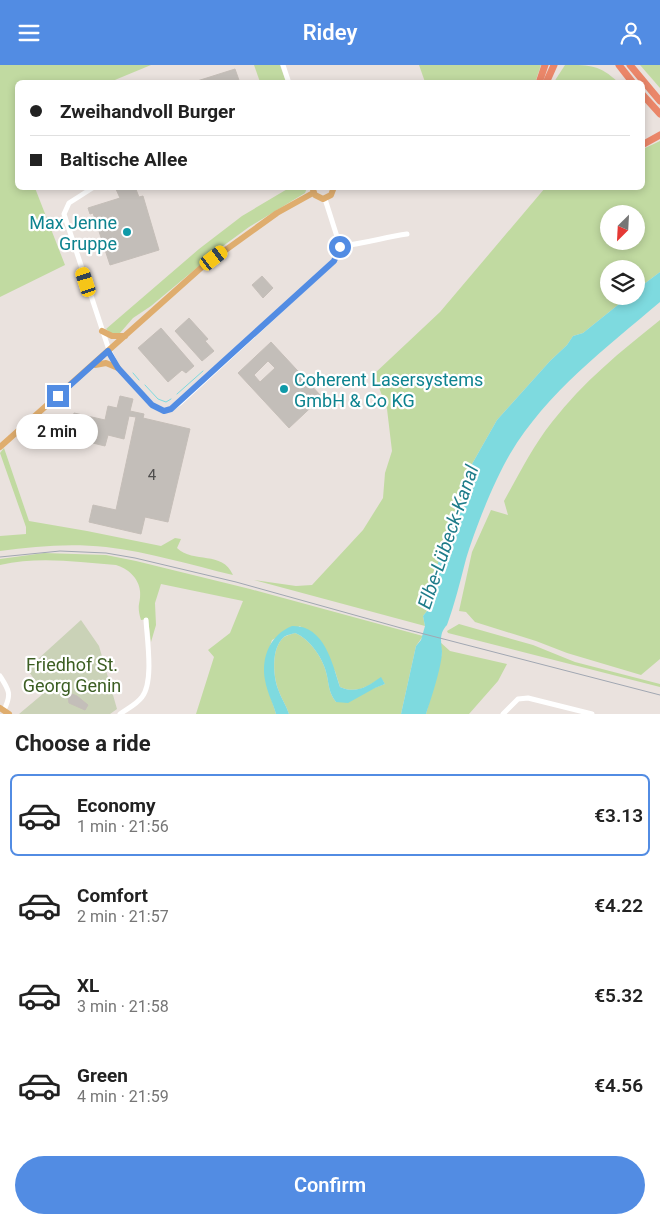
<!DOCTYPE html>
<html lang="en">
<head>
<meta charset="utf-8">
<style>
	body { margin:0; font-family:Roboto,sans-serif; background:#f6f6f6; color:#222; height:100vh; display:flex; flex-direction:column; font-size:19px; white-space:nowrap }
	* { box-sizing:border-box; margin:0 }
	p { font-size:16px; color:#767676 }
	.icon { flex:none; width:28px; height:28px; fill:none; stroke:currentColor; stroke-width:2; stroke-linecap:round; stroke-linejoin:round }
	.map { position:relative; height:649px; overflow:hidden }
	.panel { display:flex; flex-direction:column; background:#fff; flex:1 }
	.panel>* { flex:none }
	.guide { position:absolute; left:15px; top:15px; width:630px; height:110px; border-radius:8px; box-shadow:0 2px 8px #0003; display:grid; align-content:center; height:110px; padding:0 15px; background:#fff }
	.needle { width:32px; rotate:204deg }
	.controls { position:absolute; left:600px; top:140px; display:grid; gap:10px }
	.controls a { display:grid; place-items:center; width:45px; height:45px; border-radius:50%; background:#fff; box-shadow:0 2px 8px #0003; font-size:25px }
	.end { position:absolute; width:22px; height:22px; margin:-11px; border:6px solid #528ce3; background:#fff; box-shadow:0 0 0 2px #fff }
	.from { border-radius:50% }
	.bubble { position:absolute; height:35px; border-radius:18px; background:#fff; box-shadow:0 2px 8px #0003; font-size:16px; font-weight:600; line-height:35px; text-align:center }
	.car { position:absolute; width:15px; height:30px; margin:-15px -8px; border-radius:6px; box-shadow:0 0 4px 1px #0007; background:linear-gradient(#f5c518 24%,#345 0 40%,#f5c518 0 76%,#345 0 86%,#f5c518 0) }
	.guide b { display:flex; align-items:center; gap:18px; height:48px; font-size:19px }
	.guide b+b { border-top:1px solid #e0e0e0 }
	.guide i { width:12px; height:12px; background:#222 }
	ul { padding:0; list-style:none }
	li { display:flex; align-items:center; gap:15px; height:82px; margin:0 10px 8px; padding:0 5px; border:2px solid transparent; border-radius:8px }
	li div { flex:1 }
	li b { display:block; font-size:19px }
	li em { font-style:normal; font-weight:600 }
	li.on { border-color:#528ce3 }
	li>.icon { width:45px; height:45px; stroke-width:1.5 }
	h2 { padding:0 15px; font-size:22px; line-height:60px }
	.cta { display:flex; gap:10px; margin-top:auto; padding:10px 15px }
	.cta a { flex:1; height:58px; border-radius:30px; background:#528ce3; color:#fff; font-size:20px; font-weight:600; line-height:58px; text-align:center }
	header { display:flex; justify-content:space-between; align-items:center; height:65px; padding:0 15px; background:#528ce3; color:#fff; font-size:22px; font-weight:600 }
	.map>svg:first-child { display:block }
	.green { fill:#c1daa1; fill-rule:evenodd }
	.cemetery { fill:#cad2b7 }
	.water { fill:#7edadf }
	.lines { fill:none; stroke-linecap:round; stroke-linejoin:round }
	.stream { stroke:#7edadf; stroke-width:1 }
	.building { fill:#c3beb9; stroke:#c5beb8; fill-rule:evenodd }
	.minor { stroke:#fff; stroke-width:5 }
	.major { stroke:#dfad6e; stroke-width:6 }
	.highway { stroke:#ea8669; stroke-width:7 }
	.rail { stroke:#a1a7b2; stroke-width:1 }
	.route { stroke:#528ce3; stroke-width:6 }
	.culture-dot { fill:#0f9aa8; stroke:#fff; stroke-width:2 }
	.labels { text-anchor:middle; dominant-baseline:central; stroke-width:4.5; stroke-linejoin:round; paint-order:stroke }
	.number-label { font-size:15px; fill:#504f4e }
	.culture-label { font-size:18px; fill:#0d838f; stroke:#fff; text-anchor:end }
	.park-label { font-size:18px; fill:#3c5e23; stroke:#fff }
	.water-label { font-size:19px; font-style:italic; fill:#1e7c8a; stroke:#fff }
</style>
</head>
<body>
<header><svg class="icon" aria-label="menu" viewBox="0 0 24 24"><path d="M4 6h16M4 12h16M4 18h16"/></svg>Ridey<svg class="icon" aria-label="person" viewBox="0 0 24 24"><circle cx="12" cy="8" r="4"/><path d="M4 21q1-7 8-7t8 7"/></svg></header>
<div class="map">
<svg width="660" height="649" viewBox="0 0 660 649">
	<rect width="100%" height="100%" fill="#eae2de"/>
	<g class="green">
		<polygon points="0,0 151,0 110,17 18,18 18,122 35,123 65,200 0,232"/>
		<polygon points="254,0 280,0 286,17 260,17"/>
		<polygon points="419,0 541,0 535,18 425,17"/>
		<path d="M565 0C592 0 599 0 618 17H554Z"/>
		<polygon points="640,0 660,0 660,23"/>
		<path d="M660 76V207L636 225V204H609V231H629L583 268 573 271 567 280 550 296 497 355 472 399 457 451 447 472 432 518 427 546 423 551 425 561 254 515 296 521 312 520 363 465 383 433 385 408 392 386 387 344 374 309 440 247 545 123 642 122 643 84ZM609 149H636V176H609Z"/>
		<polygon points="289,123 307,123 305,128 249,162 223,181 151,241 133,253 120,268 112,269 106,264 199,184 242,151"/>
		<path d="M660 255V594L641 610 567 588 536 576 475 557 466 547 459 546 472 487 491 445 508 450 504 436C519 409 533 381 552 357 583 317 621 286 660 255Z"/>
		<path d="M4 383 29 456 87 466 161 481 175 473 181 474 177 483C194 499 222 485 233 510 191 500 149 487 106 482 71 478 35 481 0 486V471L26 469V462L0 388Z"/>
		<path d="M44 488 106 490 136 496 250 524 423 571 416 581 401 649H289C286 640 281 633 278 624 273 610 271 583 284 572 287 570 292 569 295 568 310 574 324 594 327 611 329 621 329 628 336 637L385 619 381 613C367 622 356 629 340 622L335 606 300 561 272 575C260 611 266 615 276 649H196L214 592 208 585 230 568 243 536 161 519 155 538 156 560 151 577 148 554 141 555C136 539 141 539 140 526 139 513 127 503 116 500 77 497 39 491 0 500V494Z"/>
		<polygon points="459,559 533,580 575,597 660,619 660,622 448,568 447,566"/>
		<polygon points="440,577 450,586 507,599 498,616 469,649 426,649 442,588"/>
	</g>
	<polygon class="cemetery" points="81,555 99,581 117,644 110,649 19,649 44,628 27,604"/>
	<g class="water">
		<path d="M660 207V237C606 283 547 327 510 389 494 416 475 464 466 494 460 517 455 538 447 560 439 568 441 577 442 586 442 601 431 634 426 649H401L416 581 421 575 425 561 423 551 427 546 440 490 457 451 472 399 497 355 550 296 567 280 573 271 583 268 629 231H636V225Z"/>
		<path d="M292 561C324 560 332 597 340 622 356 629 367 622 381 612L385 619 375 623 348 638 336 637C329 628 329 621 327 611 324 594 310 574 295 568 292 569 286 570 284 572 271 583 273 610 278 624 281 633 286 640 289 649H276C273 638 267 627 265 615 261 592 270 570 292 561Z"/>
	</g>
	<g class="lines">
		<g class="stream">
			<polyline points="133,308 139,315"/>
			<polyline points="145,320 158,334 166,337 171,334"/>
			<polyline points="177,329 203,306"/>
		</g>
	</g>
	<g class="building">
		<polygon points="235,4 240,18 194,18 194,17"/>
		<polygon points="115,122 135,122 139,132 143,131 159,185 110,200 93,148 90,149 88,143 120,133"/>
		<polygon points="262,211 273,223 263,233 252,220"/>
		<polygon points="189,253 208,274 205,276 214,286 202,296 175,266"/>
		<polygon points="161,263 194,301 186,308 182,305 168,317 138,283"/>
		<path d="M271 277 322 332 289 363 238 308ZM268 296 275 303 260 317 254 310Z"/>
		<polygon points="120,331 133,334 130,346 144,349 143,353 190,364 168,457 145,452 141,469 89,457 93,440 116,445 136,352 129,351 124,374 108,370 105,381 68,372 74,348 105,355 108,341 117,343"/>
		<polygon points="72,629 77,631 88,640 85,645 69,638 68,631"/>
	</g>
	<g class="lines">
		<g class="minor">
			<polyline points="283,0 289,18"/>
			<polyline points="94,122 69,138 64,149 109,285 118,303 152,340 164,346 171,344 180,338 334,196 340,181 325,134"/>
			<path d="M340 181C363 179 385 172 407 169"/>
			<path d="M0 611C9 625 12 629 4 645"/>
			<path d="M120 649C127 644 137 639 142 632 154 617 147 574 146 555"/>
			<polyline points="503,649 518,634 528,633 592,649"/>
		</g>
		<g class="major">
			<polyline points="312,122 315,130 323,134 331,130 334,122"/>
			<polyline points="102,266 112,271 125,271"/>
			<polyline points="95,300 106,298 118,303"/>
			<polyline points="0,382 202,202 277,148 313,128"/>
			<polyline points="0,643 9,649"/>
		</g>
		<g class="highway">
			<polyline points="619,0 633,18"/>
			<polyline points="630,0 660,36"/>
			<polyline points="539,18 545,0"/>
			<polyline points="546,18 554,0"/>
			<polyline points="642,29 660,49"/>
			<polyline points="642,80 660,70"/>
		</g>
		<polyline class="rail" points="0,492 60,486 106,488 135,493 236,517 401,563 660,630"/>
	</g>
	<g class="lines">
		<polyline class="route" points="58,331 108,286 118,303 152,340 164,346 171,344 334,196 340,182"/>
	</g>
	<g class="culture-dot">
		<circle cx="127" cy="167" r="5"/>
		<circle cx="284" cy="324" r="5"/>
	</g>
	<g class="labels">
		<g class="number-label">
			<text x="152" y="410">4</text>
		</g>
		<g class="culture-label">
			<text x="117" y="157">Max Jenne<tspan x="117" dy="21">Gruppe</tspan></text>
			<text x="294" y="314" text-anchor="start">Coherent Lasersystems<tspan x="294" dy="21">GmbH &amp; Co KG</tspan></text>
		</g>
		<g class="park-label">
			<text x="72" y="599">Friedhof St.<tspan x="72" dy="21">Georg Genin</tspan></text>
		</g>
		<g class="water-label">
			<text transform="translate(448 472) rotate(-71)">Elbe-Lübeck-Kanal</text>
		</g>
	</g>
</svg>
<div class="controls">
<a><svg class="needle" viewBox="-14 -14 28 28"><path d="M0-13l5 13h-10z" fill="#e53935"/><path d="M0 13l5-13h-10z" fill="#767676"/></svg></a>
<a><svg class="icon" aria-label="layers" viewBox="0 0 24 24"><path d="M12 4l9 5-9 5-9-5zM3 14l9 5 9-5"/></svg></a>
</div>
<i class="end from" style="left:340px;top:182px"></i>
<i class="end" style="left:58px;top:331px"></i>
<div class="bubble" style="left:16px;top:349px;width:82px">2 min</div>
<i class="car" style="left:214px;top:193px;rotate:53deg"></i>
<i class="car" style="left:86px;top:217px;rotate:342deg"></i>
<div class="guide">
<b><i class="from"></i>Zweihandvoll Burger</b>
<b><i></i>Baltische Allee</b>
</div>
</div>
<section class="panel">
<h2>Choose a ride</h2>
<ul>
<li class="on"><svg class="icon" aria-label="car" viewBox="0 0 24 24"><path d="M5 17H2v-5l4-1 3-4h7l3 4 3 1v5h-3M9 17h6M6 11h13"/><circle cx="7" cy="17" r="2"/><circle cx="17" cy="17" r="2"/></svg><div><b>Economy</b><p>1 min · 21:56</p></div><em>€3.13</em></li>
<li><svg class="icon" aria-label="car" viewBox="0 0 24 24"><path d="M5 17H2v-5l4-1 3-4h7l3 4 3 1v5h-3M9 17h6M6 11h13"/><circle cx="7" cy="17" r="2"/><circle cx="17" cy="17" r="2"/></svg><div><b>Comfort</b><p>2 min · 21:57</p></div><em>€4.22</em></li>
<li><svg class="icon" aria-label="car" viewBox="0 0 24 24"><path d="M5 17H2v-5l4-1 3-4h7l3 4 3 1v5h-3M9 17h6M6 11h13"/><circle cx="7" cy="17" r="2"/><circle cx="17" cy="17" r="2"/></svg><div><b>XL</b><p>3 min · 21:58</p></div><em>€5.32</em></li>
<li><svg class="icon" aria-label="car" viewBox="0 0 24 24"><path d="M5 17H2v-5l4-1 3-4h7l3 4 3 1v5h-3M9 17h6M6 11h13"/><circle cx="7" cy="17" r="2"/><circle cx="17" cy="17" r="2"/></svg><div><b>Green</b><p>4 min · 21:59</p></div><em>€4.56</em></li>
</ul>
<div class="cta"><a>Confirm</a></div>
</section>
</body>
</html>
